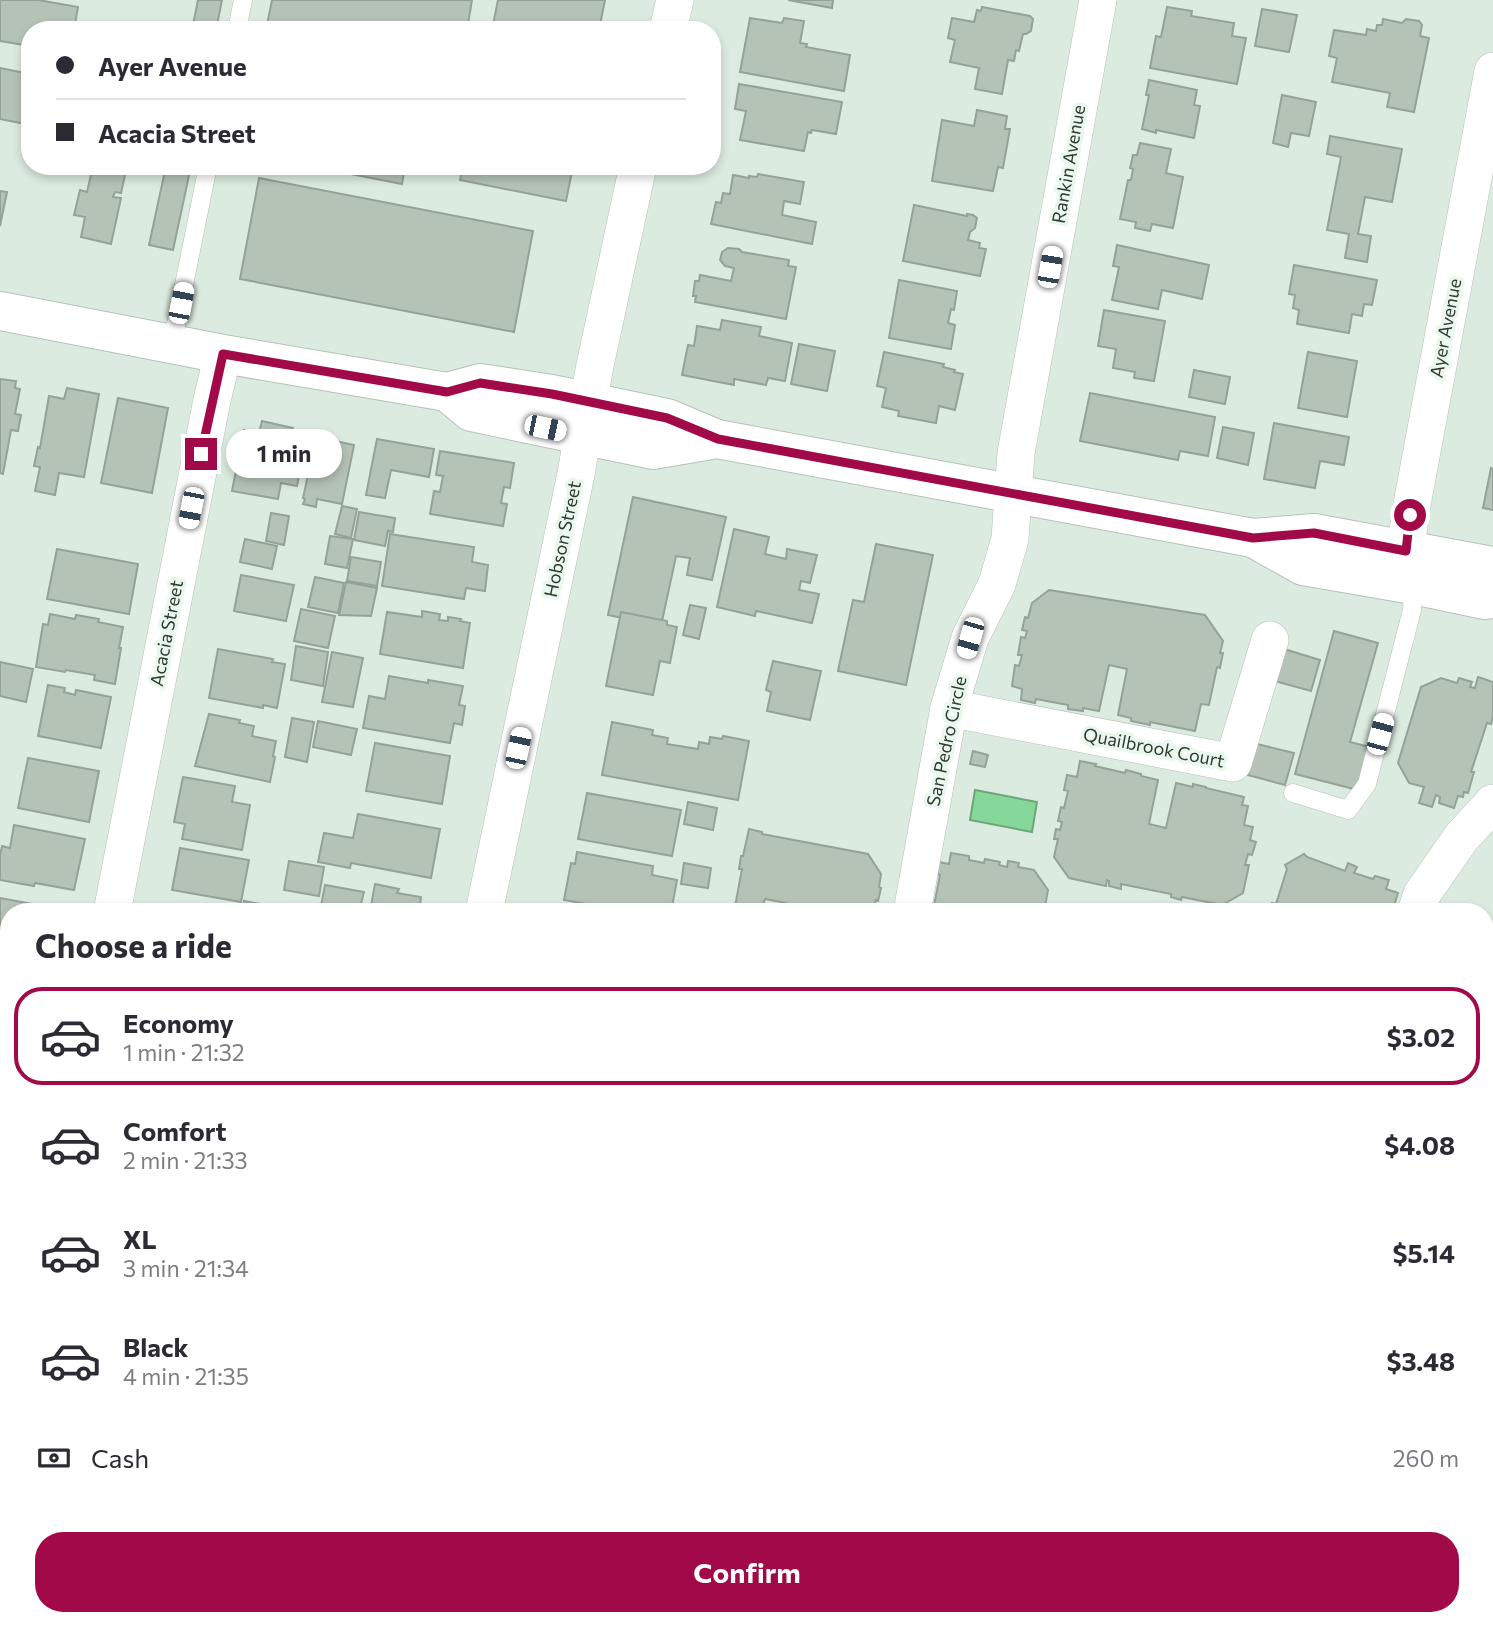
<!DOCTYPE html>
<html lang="en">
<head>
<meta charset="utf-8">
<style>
	body { margin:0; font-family:Commissioner,sans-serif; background:#f7f7f7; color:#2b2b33; height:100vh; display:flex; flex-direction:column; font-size:26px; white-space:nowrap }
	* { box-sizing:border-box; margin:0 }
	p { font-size:23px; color:#7c7c81 }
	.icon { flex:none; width:38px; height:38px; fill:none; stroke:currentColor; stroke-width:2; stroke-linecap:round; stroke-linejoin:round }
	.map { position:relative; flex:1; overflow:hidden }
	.drawer { position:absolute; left:0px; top:903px; width:1494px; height:723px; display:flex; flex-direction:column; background:#fff; border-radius:28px 28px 0 0; box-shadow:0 4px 10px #0003 }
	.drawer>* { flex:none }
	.top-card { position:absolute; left:21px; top:21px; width:700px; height:154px; border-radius:28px; box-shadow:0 4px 10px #0003; display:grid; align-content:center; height:154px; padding:0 35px; background:#fff }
	.end { position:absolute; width:32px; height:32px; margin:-16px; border:9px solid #a20948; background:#fff; box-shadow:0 0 0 4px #fff }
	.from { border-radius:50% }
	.bubble { position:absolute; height:49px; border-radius:24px; background:#fff; box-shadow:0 4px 10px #0003; font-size:23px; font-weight:700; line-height:49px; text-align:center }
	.car { position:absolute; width:21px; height:42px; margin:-21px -10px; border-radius:9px; box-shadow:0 0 5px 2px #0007; background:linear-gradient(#fff 24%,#345 0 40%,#fff 0 76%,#345 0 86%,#fff 0) }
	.top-card b { display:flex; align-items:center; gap:24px; height:66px; font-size:26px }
	.top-card b+b { border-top:2px solid #e1e1e2 }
	.top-card i { width:18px; height:18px; background:#2b2b33 }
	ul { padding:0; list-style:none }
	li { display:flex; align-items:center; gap:21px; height:98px; margin:0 14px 10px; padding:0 21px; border:4px solid transparent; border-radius:28px }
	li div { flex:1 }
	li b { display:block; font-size:26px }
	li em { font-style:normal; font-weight:700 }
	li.selected { border-color:#a20948 }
	li>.icon { width:63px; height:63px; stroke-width:1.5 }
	h2 { padding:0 35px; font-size:32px; line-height:84px }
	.pay { display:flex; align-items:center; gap:18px; height:77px; padding:0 35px; font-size:26px }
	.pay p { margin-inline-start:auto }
	.action { display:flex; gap:14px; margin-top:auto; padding:14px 35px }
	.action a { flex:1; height:80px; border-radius:28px; background:#a20948; color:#fff; font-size:28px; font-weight:700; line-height:80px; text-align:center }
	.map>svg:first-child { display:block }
	.green { fill:#f9b2c0 }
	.water { fill:#86d79a; stroke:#6ca77b; stroke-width:2 }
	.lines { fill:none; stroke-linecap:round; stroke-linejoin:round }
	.river { stroke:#86d79a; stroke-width:61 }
	.building { fill:#b5c3b7; stroke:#94a297; stroke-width:2 }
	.service-casing { stroke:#b5c3b7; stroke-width:19 }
	.minor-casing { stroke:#b5c3b7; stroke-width:38 }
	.tertiary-casing { stroke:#b5c3b7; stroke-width:40 }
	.motorway-casing { stroke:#b5c3b7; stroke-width:40 }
	.service { stroke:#fff; stroke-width:18 }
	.minor { stroke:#fff; stroke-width:37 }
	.tertiary { stroke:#fff; stroke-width:38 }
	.motorway { stroke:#fff; stroke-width:38 }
	.route { stroke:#a20948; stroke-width:9 }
	.labels { text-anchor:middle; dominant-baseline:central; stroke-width:7; stroke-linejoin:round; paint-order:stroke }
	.street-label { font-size:18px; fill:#313732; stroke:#e9f8ec }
</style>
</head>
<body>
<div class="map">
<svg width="1493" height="1625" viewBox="0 0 1493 1625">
	<rect width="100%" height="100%" fill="#dcebdf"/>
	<polygon class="green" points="0,1427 9,1427 9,1617 1004,1617 1033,1625 0,1625"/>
	<polygon class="water" points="975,790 1037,802 1032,832 970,820"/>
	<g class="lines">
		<path class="river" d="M289 1625C325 1619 352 1621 389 1625"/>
	</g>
	<g class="building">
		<polygon points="0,0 38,0 78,7 74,30 30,30 30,46 0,41"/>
		<polygon points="198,0 222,0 216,30 192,30"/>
		<polygon points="272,0 472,0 467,30 266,30"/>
		<polygon points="498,0 605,0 599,30 492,30"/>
		<polygon points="788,0 833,0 832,8"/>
		<polygon points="982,7 1030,16 1033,19 1031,31 1026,34 1023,34 1019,51 1016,50 1014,61 1008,60 1002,94 975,89 979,68 950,62 955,40 948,38 952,18 974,22 977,10 981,11"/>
		<polygon points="1167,7 1192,11 1191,16 1234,23 1232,36 1246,38 1237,84 1150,68 1156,36 1161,37"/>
		<polygon points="1262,9 1297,15 1289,52 1255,46"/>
		<polygon points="750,18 782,23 784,18 804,21 800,43 807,44 806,47 850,55 844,91 740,72"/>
		<polygon points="1383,19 1402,23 1406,19 1419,21 1422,25 1420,36 1429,38 1414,112 1387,107 1390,93 1332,82 1337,58 1329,56 1334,30 1366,35 1367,29 1376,31 1377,25 1382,25"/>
		<polygon points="0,68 30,74 30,125 0,119"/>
		<polygon points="1149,80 1197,90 1194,105 1200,106 1194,138 1156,130 1156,133 1142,129 1149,95 1146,95"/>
		<polygon points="739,84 842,102 836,134 812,130 811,133 808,132 804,151 740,140 746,111 735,109"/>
		<polygon points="1282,95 1316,102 1309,136 1291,133 1288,147 1273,143"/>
		<polygon points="977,110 1007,116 1005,129 1010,129 1003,168 998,167 993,191 932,181 942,120 974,126"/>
		<polygon points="1330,136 1402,149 1392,202 1365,197 1358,234 1371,236 1367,262 1345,258 1349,234 1327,230 1341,157 1327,154"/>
		<polygon points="1140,143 1171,149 1166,173 1183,177 1173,228 1152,224 1150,231 1135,228 1136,222 1120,219 1128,180 1131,180 1133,169 1130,168 1133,155 1137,155"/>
		<polygon points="93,166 127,166 121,193 115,192 113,197 121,198 111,244 81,237 85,217 74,215 80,190 87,192"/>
		<polygon points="166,166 191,166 173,250 149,245"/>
		<polygon points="310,166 405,166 402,184"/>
		<polygon points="463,166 573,166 566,201 460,180"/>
		<polygon points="758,174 804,182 800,204 784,201 782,215 816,222 812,244 711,224 716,202 721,203 723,193 730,194 733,175 749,178 749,176 757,177"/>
		<polygon points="259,178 533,231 514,332 240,279"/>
		<polygon points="0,191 7,192 0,226"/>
		<polygon points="914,205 967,216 967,214 973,215 977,218 975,228 970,232 968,240 980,243 979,248 986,249 980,276 903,261"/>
		<polygon points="1117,245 1209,265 1202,299 1162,290 1158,309 1112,300 1119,267 1113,266"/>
		<polygon points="728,248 739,249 742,252 789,260 788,266 796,267 786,319 695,302 696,296 693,296 695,281 699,281 700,275 731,281 734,268 725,266 720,260 722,252"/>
		<polygon points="1294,265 1377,280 1372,305 1364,304 1362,316 1352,314 1349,333 1297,324 1299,310 1293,308 1295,295 1289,294"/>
		<polygon points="899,280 957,291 954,310 951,309 948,323 955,325 951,349 889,338"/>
		<polygon points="1104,310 1165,321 1154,381 1134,378 1135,372 1113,368 1116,349 1098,346"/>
		<polygon points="722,320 761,327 759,336 792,343 785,381 768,378 766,385 734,379 734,385 682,375 688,345 694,346 697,326 720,330"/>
		<polygon points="799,344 835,351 827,391 791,384"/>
		<polygon points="884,352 944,364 943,367 955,370 954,372 963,374 955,410 939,406 936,423 898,416 899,411 882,407 886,388 877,386"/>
		<polygon points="1308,352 1357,361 1347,417 1298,408"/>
		<polygon points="1194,370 1230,377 1225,404 1189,397"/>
		<polygon points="0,379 16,381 15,388 20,389 15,414 21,415 18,431 11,430 3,474 0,473"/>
		<polygon points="67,388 99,394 84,477 59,473 55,495 35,491 40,467 34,466 38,447 40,448 49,396 64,399"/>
		<polygon points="1090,393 1215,417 1208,456 1180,451 1178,460 1080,441"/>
		<polygon points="118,398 168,408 152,493 101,483"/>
		<polygon points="262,421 293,428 288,451 303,454 297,486 281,483 278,499 232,491 244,430 259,433"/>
		<polygon points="1274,423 1349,437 1344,465 1320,461 1315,488 1264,479"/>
		<polygon points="1223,427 1254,433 1248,465 1217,458"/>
		<polygon points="326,439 354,445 342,504 317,499 316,507 303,504 305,499 303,498 315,443 325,445"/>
		<polygon points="377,439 434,449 429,477 391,470 385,498 366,495"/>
		<polygon points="440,451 514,463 510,488 504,487 501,503 507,504 503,526 430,514 434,491 440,492 443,476 436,475"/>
		<polygon points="1491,468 1493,469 1493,510 1483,508"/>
		<polygon points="633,497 726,517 712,580 687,575 690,558 676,556 661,626 608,615"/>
		<polygon points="342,506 357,509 351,538 335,534"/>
		<polygon points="359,512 395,518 393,532 388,531 385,546 354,540"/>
		<polygon points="271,513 289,516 284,545 266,541"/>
		<polygon points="734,529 769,537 765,554 786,559 787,549 817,555 810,583 801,581 799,590 819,594 812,623 756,611 755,616 717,607"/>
		<polygon points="390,534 474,547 472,562 488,565 485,591 466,588 464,599 382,586"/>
		<polygon points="330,536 353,539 347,568 325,564"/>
		<polygon points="245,539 277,546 272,569 240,562"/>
		<polygon points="876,544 933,555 906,685 838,671 853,600 864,602"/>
		<polygon points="57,549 138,564 129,614 47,599"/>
		<polygon points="351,557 381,562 377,586 347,581"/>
		<polygon points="241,575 294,585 286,621 234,611"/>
		<polygon points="315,577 344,583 338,613 308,607"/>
		<polygon points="346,582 377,588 371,616 339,615"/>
		<polygon points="1049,590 1205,615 1223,641 1220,653 1223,653 1220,668 1217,667 1209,705 1201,704 1195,731 1150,722 1150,725 1131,721 1131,718 1118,715 1127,669 1109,665 1099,711 1083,708 1083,711 1068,709 1068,705 1036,699 1035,703 1021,700 1022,689 1012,686 1015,665 1019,666 1022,655 1018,655 1021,637 1025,638 1027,631 1022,630 1025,617 1028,618 1032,603"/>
		<polygon points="690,605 706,608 699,639 683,635"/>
		<polygon points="301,609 335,616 328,648 294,641"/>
		<polygon points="422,611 440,614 439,620 448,621 448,617 461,619 460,621 470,623 463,668 380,654 387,612 422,617"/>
		<polygon points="621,612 667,621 667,625 677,627 670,663 660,661 653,695 606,686"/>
		<polygon points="50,614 75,619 76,615 99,619 98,622 123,627 119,648 121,648 115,684 94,680 95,675 66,670 65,672 36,667 43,624 48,625"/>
		<polygon points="1334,631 1378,643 1350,742 1370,747 1358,790 1295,774"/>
		<polygon points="296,646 328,652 323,686 291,680"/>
		<polygon points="218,649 273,659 272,662 285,664 277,708 263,705 263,708 209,698"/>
		<polygon points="1284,649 1320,660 1311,691 1275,681"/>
		<polygon points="332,652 363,658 353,707 322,702"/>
		<polygon points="773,661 821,671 810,720 767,711 771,692 766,690"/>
		<polygon points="0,662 33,669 26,702 0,696"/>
		<polygon points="389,676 428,683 428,680 463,686 459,705 465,706 462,725 454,723 450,743 363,728 369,696 385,699"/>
		<polygon points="1478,677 1493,682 1493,717 1491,724 1487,723 1471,772 1474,772 1468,793 1464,792 1463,797 1458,796 1454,808 1439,803 1440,797 1436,795 1432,807 1419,803 1424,787 1409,783 1398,763 1421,687 1441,678 1457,683 1459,678 1472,682 1470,687 1475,688"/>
		<polygon points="48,685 65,688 64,692 75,695 76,690 111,697 101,748 38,736"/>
		<polygon points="209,714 240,720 239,723 254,726 252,736 276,741 273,756 275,757 270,782 195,766"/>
		<polygon points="292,718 314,722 307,762 285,757"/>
		<polygon points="318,721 357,729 351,755 313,747"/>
		<polygon points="612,722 653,730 652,735 668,738 667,744 698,749 699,742 709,744 710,737 722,739 723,736 749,741 738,800 602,775"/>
		<polygon points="375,743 450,756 442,804 366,791"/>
		<polygon points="1257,744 1294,753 1285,785 1248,775"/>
		<polygon points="973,751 988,755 985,767 970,764"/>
		<polygon points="28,758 99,771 89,822 18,808"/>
		<polygon points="1080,761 1096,764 1095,766 1125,773 1126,770 1141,774 1141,776 1158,780 1149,824 1166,828 1176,783 1193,787 1193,784 1206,787 1206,788 1244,797 1242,805 1248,806 1244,825 1253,827 1250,840 1256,842 1252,855 1248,854 1245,865 1249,865 1243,893 1222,905 1182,897 1181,900 1171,897 1171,894 1121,884 1121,889 1109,886 1109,881 1107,880 1106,886 1069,878 1054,857 1058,839 1054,839 1056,829 1060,830 1062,822 1058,821 1061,807 1064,808 1068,791 1064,790 1067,775 1077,777"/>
		<polygon points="183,777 235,786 232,802 250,805 242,850 182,839 185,824 174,822"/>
		<polygon points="587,793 681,810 672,856 578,839"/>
		<polygon points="688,802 717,808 713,830 684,824"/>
		<polygon points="358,814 440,829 431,878 351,863 350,868 318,862 324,833 353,838"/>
		<polygon points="14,825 85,839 74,890 35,883 34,886 0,880 0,855 2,846 10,848"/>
		<polygon points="749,829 762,832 762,834 868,854 881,874 879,887 881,888 878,901 876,900 874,905 878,906 877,912 784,912 786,903 765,899 763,905 769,907 768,912 734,912 742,869 739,869 741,856 743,856"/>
		<polygon points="180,848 249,860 241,902 172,890"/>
		<polygon points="577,852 653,866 652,875 677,880 671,912 645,910 645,912 630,912 564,900 571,863 575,864"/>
		<polygon points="951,853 969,856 969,860 984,863 985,859 1000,862 999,865 1007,867 1008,861 1019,863 1018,867 1034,870 1048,890 1044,912 930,912 931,910 933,911 940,875 937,874 939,862 949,864"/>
		<polygon points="1304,854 1307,857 1345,871 1348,863 1357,867 1354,873 1373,879 1375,876 1389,880 1386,889 1398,893 1394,906 1391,905 1389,912 1269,912 1272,903 1276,904 1287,869 1285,865"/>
		<polygon points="289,861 324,867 319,896 284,890"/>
		<polygon points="684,863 711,868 708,888 681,884"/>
		<polygon points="375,884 399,889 397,893 421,897 419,912 311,912 313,905 321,906 325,885 364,892 361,904 371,906"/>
		<polygon points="0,898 71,911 71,912 9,912 9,950 0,948"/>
		<polygon points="244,901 276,907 276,912 243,912"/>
		<polygon points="1488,1004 1493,1005 1493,1025 1486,1023 1486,1010"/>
		<polygon points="1486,1065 1493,1068 1493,1091 1486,1089"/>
		<polygon points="1493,1097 1493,1132 1486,1129 1486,1114 1487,1114"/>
		<polygon points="1486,1147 1493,1149 1493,1202 1486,1199"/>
	</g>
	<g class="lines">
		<g class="service-casing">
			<g id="service">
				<polyline points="237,30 243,0"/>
				<polyline points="172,344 208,166"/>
				<polyline points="1293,793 1348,810 1367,784 1412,610 1413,585"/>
				<polyline points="0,1460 9,1460"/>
				<polyline points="917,1617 948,1625"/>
			</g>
		</g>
		<g class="minor-casing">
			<g id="minor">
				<polyline points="668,30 675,0"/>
				<polyline points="1412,579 1406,551 1410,515 1493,71"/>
				<polyline points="949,708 1233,763 1270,640"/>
				<polyline points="112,912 212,400 223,354"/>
				<polyline points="484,912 576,474 594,370 638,166"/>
				<polyline points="912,912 949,708 970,638 997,584 1010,539 1016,453 1098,0"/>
				<polyline points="1416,912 1422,894 1461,838 1493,803"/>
			</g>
		</g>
		<g class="tertiary-casing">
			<g id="tertiary">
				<polyline points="0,311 223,354 447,392 480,383 552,394 667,418 717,439 1253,538 1314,533 1493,566"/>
				<polyline points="447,392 471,412 653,450 717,439"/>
				<polyline points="1253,538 1303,566 1413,585 1484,600 1493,599"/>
				<polyline points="0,1009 9,1010"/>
				<polyline points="1486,1377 1493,1380"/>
			</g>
		</g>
		<g class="motorway-casing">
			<g id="motorway">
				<polyline points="0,1077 9,1078"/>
				<polyline points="0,1180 9,1182"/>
				<polyline points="0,1281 9,1282"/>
				<polyline points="0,1403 9,1404"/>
				<polyline points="1486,1610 1493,1612"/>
				<polyline points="1083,1617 1108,1625"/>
				<polyline points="1225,1617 1247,1625"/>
			</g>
		</g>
		<use href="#service" class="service"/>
		<use href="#minor" class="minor"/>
		<use href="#tertiary" class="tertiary"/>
		<use href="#motorway" class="motorway"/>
	</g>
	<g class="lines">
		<polyline class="route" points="201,454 223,354 447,392 480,383 552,394 667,418 718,439 1253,538 1314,533 1406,551 1410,515"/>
	</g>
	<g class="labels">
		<g class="street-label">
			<text transform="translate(1068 164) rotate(-80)">Rankin Avenue</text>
			<text transform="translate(1445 328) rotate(-79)">Ayer Avenue</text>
			<text transform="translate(562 539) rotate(-78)">Hobson Street</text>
			<text transform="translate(166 633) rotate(-79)">Acacia Street</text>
			<text transform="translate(946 741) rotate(-78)">San Pedro Circle</text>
			<text transform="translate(1154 747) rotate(11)">Quailbrook Court</text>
		</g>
	</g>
</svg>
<i class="end from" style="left:1410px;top:515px"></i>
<i class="end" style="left:201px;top:454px"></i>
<div class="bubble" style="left:226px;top:429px;width:116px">1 min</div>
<i class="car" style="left:1050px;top:267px;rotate:10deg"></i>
<i class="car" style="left:181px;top:303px;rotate:11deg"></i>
<i class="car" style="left:545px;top:428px;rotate:102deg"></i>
<i class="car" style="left:191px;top:508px;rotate:191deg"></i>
<i class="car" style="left:970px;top:638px;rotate:196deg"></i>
<i class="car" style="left:1380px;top:734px;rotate:15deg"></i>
<i class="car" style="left:518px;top:748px;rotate:12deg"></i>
<div class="top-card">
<b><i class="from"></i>Ayer Avenue</b>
<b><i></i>Acacia Street</b>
</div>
<section class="drawer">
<h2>Choose a ride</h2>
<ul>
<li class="selected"><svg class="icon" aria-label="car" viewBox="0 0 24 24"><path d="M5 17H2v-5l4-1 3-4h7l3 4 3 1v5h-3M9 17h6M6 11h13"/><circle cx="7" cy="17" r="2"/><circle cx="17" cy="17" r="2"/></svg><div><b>Economy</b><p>1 min · 21:32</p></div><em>$3.02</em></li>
<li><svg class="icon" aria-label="car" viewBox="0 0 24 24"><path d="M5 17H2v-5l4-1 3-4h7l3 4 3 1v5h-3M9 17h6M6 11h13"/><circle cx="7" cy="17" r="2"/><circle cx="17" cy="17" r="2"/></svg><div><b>Comfort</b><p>2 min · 21:33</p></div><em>$4.08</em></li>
<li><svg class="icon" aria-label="car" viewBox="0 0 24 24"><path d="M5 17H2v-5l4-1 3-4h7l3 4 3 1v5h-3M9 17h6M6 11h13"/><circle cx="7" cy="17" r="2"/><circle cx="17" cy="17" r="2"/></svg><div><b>XL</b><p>3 min · 21:34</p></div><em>$5.14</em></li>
<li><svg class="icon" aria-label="car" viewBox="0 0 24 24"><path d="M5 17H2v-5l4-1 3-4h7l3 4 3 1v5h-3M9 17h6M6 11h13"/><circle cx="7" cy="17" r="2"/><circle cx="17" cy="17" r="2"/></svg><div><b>Black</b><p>4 min · 21:35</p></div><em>$3.48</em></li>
</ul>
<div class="pay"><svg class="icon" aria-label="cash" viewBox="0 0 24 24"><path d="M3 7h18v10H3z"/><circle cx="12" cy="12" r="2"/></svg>Cash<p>260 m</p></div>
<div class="action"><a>Confirm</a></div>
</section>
</div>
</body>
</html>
